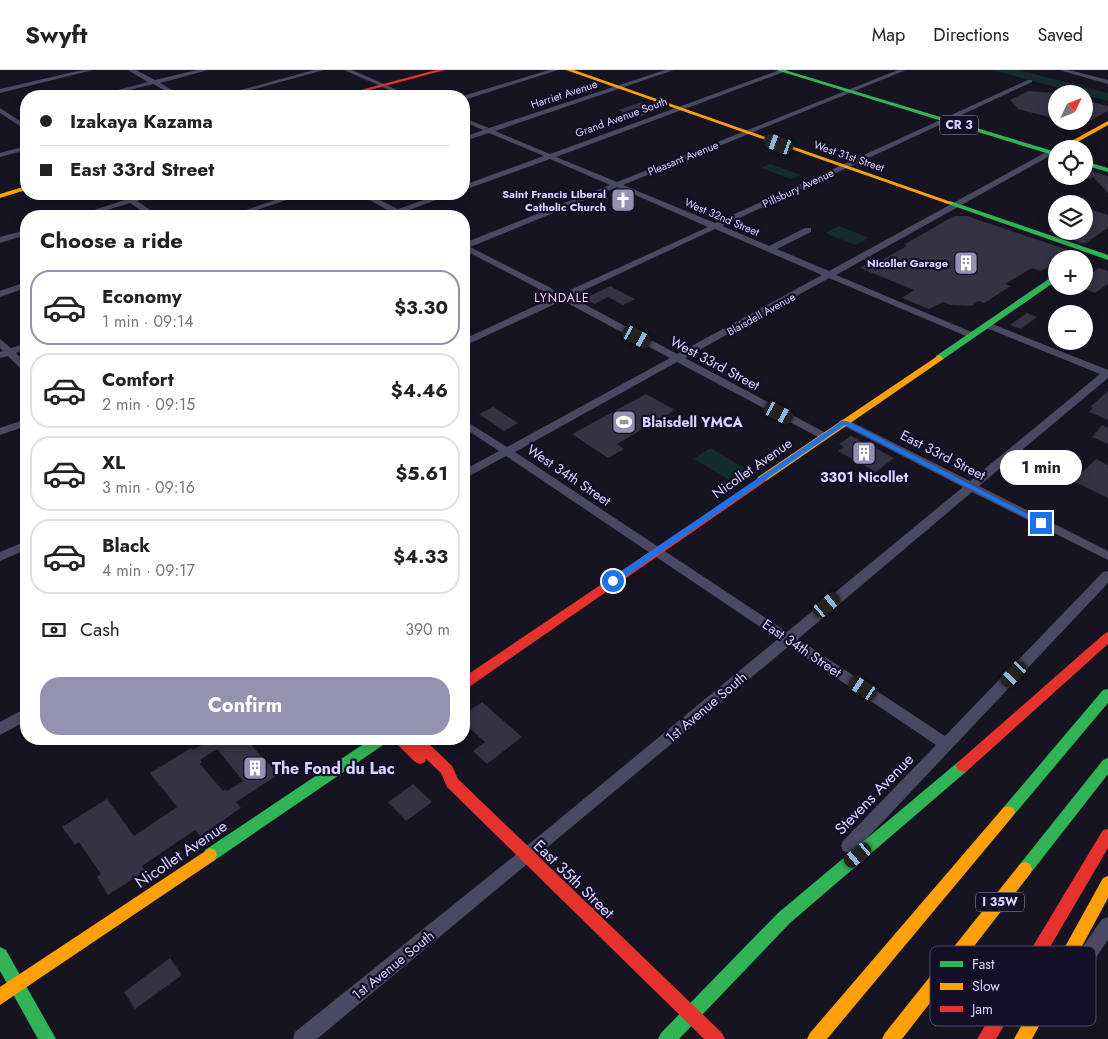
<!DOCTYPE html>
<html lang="en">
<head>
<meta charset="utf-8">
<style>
	body { margin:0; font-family:Jost,sans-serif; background:#f2f2f2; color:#222; height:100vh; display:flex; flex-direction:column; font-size:19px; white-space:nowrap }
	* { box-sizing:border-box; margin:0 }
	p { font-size:16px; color:#767676 }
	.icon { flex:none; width:28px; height:28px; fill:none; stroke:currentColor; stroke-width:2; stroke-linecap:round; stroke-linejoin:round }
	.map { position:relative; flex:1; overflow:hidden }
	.sheet { position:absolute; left:20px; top:140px; width:450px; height:535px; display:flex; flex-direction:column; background:#fff; border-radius:20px; box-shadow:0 2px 12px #0003 }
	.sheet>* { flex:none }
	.guide { position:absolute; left:20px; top:20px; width:450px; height:110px; border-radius:20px; box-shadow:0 2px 12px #0003; display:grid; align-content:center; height:110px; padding:0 20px; background:#fff }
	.needle { width:32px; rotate:47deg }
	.controls { position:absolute; left:1048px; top:15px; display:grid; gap:10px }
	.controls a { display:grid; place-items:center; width:45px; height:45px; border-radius:50%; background:#fff; box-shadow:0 2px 12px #0003; font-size:25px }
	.end { position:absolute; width:22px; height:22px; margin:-11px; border:6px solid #1a73e8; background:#fff; box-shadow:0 0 0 2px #fff }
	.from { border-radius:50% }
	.bubble { position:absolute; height:35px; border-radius:18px; background:#fff; box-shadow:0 2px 12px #0003; font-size:16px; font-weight:700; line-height:35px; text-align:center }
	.car { position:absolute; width:15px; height:30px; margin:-15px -8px; border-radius:6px; box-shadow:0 0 4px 1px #0007; background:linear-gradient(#222 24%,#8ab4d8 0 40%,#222 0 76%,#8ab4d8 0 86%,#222 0) }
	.guide b { display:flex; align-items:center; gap:18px; height:48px; font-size:19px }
	.guide b+b { border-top:1px solid #e0e0e0 }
	.guide i { width:12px; height:12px; background:#222 }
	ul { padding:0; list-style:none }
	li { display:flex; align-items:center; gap:15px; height:75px; margin:0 10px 8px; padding:0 10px; border:2px solid #e0e0e0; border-radius:20px }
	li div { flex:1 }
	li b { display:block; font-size:19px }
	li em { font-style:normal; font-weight:700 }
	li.current { border-color:#9591b1 }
	li>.icon { width:45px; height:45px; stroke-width:1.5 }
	h2 { padding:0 20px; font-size:22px; line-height:60px }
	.pay { display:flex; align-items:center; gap:12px; height:55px; padding:0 20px; font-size:19px }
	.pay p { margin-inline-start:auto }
	.button { display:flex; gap:10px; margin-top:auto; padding:10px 20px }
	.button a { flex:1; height:58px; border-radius:20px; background:#9591b1; color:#fff; font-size:20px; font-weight:700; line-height:58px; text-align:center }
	header { display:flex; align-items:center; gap:30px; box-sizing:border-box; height:70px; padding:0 25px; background:#fff; border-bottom:1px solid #e0e0e0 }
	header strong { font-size:24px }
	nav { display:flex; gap:28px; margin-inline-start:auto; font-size:18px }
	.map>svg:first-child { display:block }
	.green { fill:#132c2d }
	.building { fill:#343243; fill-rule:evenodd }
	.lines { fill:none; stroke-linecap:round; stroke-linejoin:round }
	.street { fill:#4a4962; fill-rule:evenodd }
	.fast { fill:#30b455; fill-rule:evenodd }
	.slow { fill:#ff9f0a; fill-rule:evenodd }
	.jam { fill:#e5322d; fill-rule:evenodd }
	.route { fill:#1a73e8 }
	.labels { text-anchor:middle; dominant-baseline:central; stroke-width:4.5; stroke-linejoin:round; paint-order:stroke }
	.far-street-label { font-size:11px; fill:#d9d4ff; stroke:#130f26 }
	.far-poi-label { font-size:11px; font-weight:bold; fill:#d9d4ff; stroke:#130f26; text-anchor:end }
	.shield { fill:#130f26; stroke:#9e99be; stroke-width:1 }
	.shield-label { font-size:12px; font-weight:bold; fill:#d9d4ff }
	.far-neighbourhood-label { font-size:12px; letter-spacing:1px; fill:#ffd6f0; stroke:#130f26 }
	.street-label { font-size:14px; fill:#d9d4ff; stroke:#130f26 }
	.poi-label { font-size:14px; font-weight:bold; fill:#d9d4ff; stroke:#130f26; text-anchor:start }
	.near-poi-label { font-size:16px; font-weight:bold; fill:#d9d4ff; stroke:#130f26; text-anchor:start }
	.near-street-label { font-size:16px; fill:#d9d4ff; stroke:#130f26 }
	.key { fill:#130f26; stroke:#4e4a67; stroke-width:1 }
	.key-label { font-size:14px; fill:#d9d4ff }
</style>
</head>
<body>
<header>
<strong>Swyft</strong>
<nav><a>Map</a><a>Directions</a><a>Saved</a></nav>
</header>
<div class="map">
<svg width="1108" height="969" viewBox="0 0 1108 969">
	<rect width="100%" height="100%" fill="#161421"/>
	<g class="green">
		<polygon points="992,0 1019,0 1108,23 1108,31"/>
		<polygon points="770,94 801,105 791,109 761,98"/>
		<polygon points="839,156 869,168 855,175 825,163"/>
		<polygon points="710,378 750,401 733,412 694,389"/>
	</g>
	<g class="building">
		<polygon points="1028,21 1056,23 1056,49 1018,39 1010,30"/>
		<polygon points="1084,30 1108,36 1108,41 1084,54"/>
		<polygon points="642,32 661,38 638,48 618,40"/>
		<polygon points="1084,99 1108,106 1108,123 1093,107 1090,109 1084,107"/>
		<polygon points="1084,137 1108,145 1108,158 1084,174 1048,161 1056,156 1056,161 1084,161"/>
		<polygon points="954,146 967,146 1068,180 1062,184 1065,186 1056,189 1056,192 1041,201 1032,198 1005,214 1011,216 984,233 979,231 971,236 950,235 943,232 929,239 902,228 914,220 860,198 869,193 875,194 907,176 905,174"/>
		<polygon points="1099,198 1108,201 1108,214 1095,223 1084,219 1084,208"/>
		<polygon points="610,216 635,229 623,235 608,227 595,234 584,229"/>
		<polygon points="1027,243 1037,247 1021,259 1010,255"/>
		<polygon points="1108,321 1108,350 1089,342 1093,338 1090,337"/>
		<polygon points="646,324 675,340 617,374 624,379 608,388 572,364"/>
		<polygon points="493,337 518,353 504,361 479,344"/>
		<polygon points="1102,355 1108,358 1108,374 1092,367"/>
		<polygon points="851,366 866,373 894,388 876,402 838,381 844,377 839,374"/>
		<polygon points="1096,389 1108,395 1108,428 1073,411"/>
		<polygon points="482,632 522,667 487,694 473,681 485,672 464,653 464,644"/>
		<path d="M212 669H246L268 694 272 692 282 702 236 732 241 738 200 766 195 760 142 796 145 801 108 825 97 807 101 804 79 772 75 775 62 757 107 729 134 766 177 737 150 703 191 678 193 680ZM217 679 243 711 227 721 226 719 223 721 200 694 202 692 200 690Z"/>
		<polygon points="413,714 432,732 406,751 388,732"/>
		<polygon points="170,888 182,905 135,939 124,922"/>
	</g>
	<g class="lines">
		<g class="street">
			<polygon points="82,0 93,0 0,23 0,19"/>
			<polygon points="128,0 136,0 155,10 197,0 208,0 160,13 182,26 175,26 153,14 105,26 95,26 148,12"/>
			<polygon points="314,0 324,0 229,26 219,26"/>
			<polygon points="344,0 352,0 411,26 403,26"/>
			<polygon points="549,0 558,0 464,30 463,26"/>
			<path d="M665 0H674L495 61 550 84 780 0H789L556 87 617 112 898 0H906L623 115 715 153 1028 10H1032V12L722 156 769 176 805 158H811V162L777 179 829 201 1048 81 1055 83 836 205 974 263V267H968L829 208 685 288 828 364 829 366 828 368H820L677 292 515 382 787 562 963 417 840 354 839 352 840 350H848L970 411 1100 304 984 257V253L987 252 1108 300V308L979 416 1108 481V490L972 422 798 569 945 666 1103 502 1108 501V513L855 781 849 783 843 781 841 776 843 771 936 675 789 576 317 969H293L295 962 534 770 778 569 506 386 464 409V400L499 381 464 358V350L507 377 670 288 571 235 563 228 570 220 708 157 617 117 470 177 551 218 559 227 555 234 464 276V269L548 230 549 227 545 222 464 180V173L610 115 550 89 464 120V115L544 86 489 63 464 71V67L483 60 464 52V48L489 58ZM715 159 822 205 677 284 573 228 576 224Z"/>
			<polygon points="1059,0 1069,0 1108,10 1108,14"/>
			<polygon points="0,38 26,55 26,60 0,43"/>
			<polygon points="26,76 26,80 0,87 0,83"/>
			<polygon points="117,124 126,124 132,128 145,124 156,124 137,131 159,146 150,146 130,133 87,146 75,146 125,130"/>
			<polygon points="293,124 304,124 239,146 228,146"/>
			<polygon points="359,124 368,124 398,139 441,124 452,124 404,142 405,144 402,146 382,146 391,142"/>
			<polygon points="26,160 26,165 0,173 0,167"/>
			<polygon points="26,212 26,218 0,227 0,221"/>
			<polygon points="0,269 11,278 26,273 26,279 16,283 26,293 26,301 22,300 8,286 0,288 0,282 3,281 0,278"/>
			<polygon points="26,349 26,356 0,365 0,358"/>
			<polygon points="26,471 26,480 0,491 0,482"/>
			<polygon points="26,638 26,651 0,665 0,652"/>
			<polygon points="1108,847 1108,870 1081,909 1075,912 1069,909 1066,903 1069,897 1102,849"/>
		</g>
		<g class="fast">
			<polygon points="776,0 785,0 1056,82 1056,86"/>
			<polygon points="1084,91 1108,98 1108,102 1084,95"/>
			<polygon points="950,131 1108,185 1108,190 948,134 946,133"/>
			<polygon points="1053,206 1056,206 1056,211 942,290 936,290 936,286"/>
			<polygon points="1108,619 1108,633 1013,746 1008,748 1003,746 1001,742 1003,738 1103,620"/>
			<polygon points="371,669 388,669 386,673 215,790 210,792 205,790 203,785 205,780"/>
			<polygon points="1108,688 1108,704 1030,804 1025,806 1020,804 1018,799 1020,794 1103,690"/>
			<polygon points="963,690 968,692 970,696 968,700 790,853 679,969 658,969 661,963 778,843 958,692"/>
			<polygon points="0,877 6,880 56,969 38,969 0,901"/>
		</g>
		<g class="slow">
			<polygon points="566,0 574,0 954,133 948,134"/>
			<polygon points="1108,51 1108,55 1065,79 1057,79"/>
			<polygon points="26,116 26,120 0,128 0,124"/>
			<polygon points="939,285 943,288 942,290 766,411 758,411 757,409 758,407"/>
			<polygon points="1008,736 1013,738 1015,742 1013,746 827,969 807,969 810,963 1003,738"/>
			<polygon points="210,778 215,780 217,785 215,790 0,935 0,917"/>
			<polygon points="1025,792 1030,794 1032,799 1030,804 902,969 882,969 885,963 1020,794"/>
			<polygon points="1108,806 1108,828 1032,969 1014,969 1103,808"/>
		</g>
		<g class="jam">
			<polygon points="436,0 445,0 347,26 338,26"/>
			<polygon points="762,406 767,409 766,411 469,617 464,618 464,607"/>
			<polygon points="1108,562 1108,574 968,700 963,702 958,700 956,696 958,692 1104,564"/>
			<polygon points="392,669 424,669 452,696 458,709 722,963 725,969 704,969 447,717 441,703 426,689 425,692 420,694 415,692"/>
			<polygon points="1108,759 1108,778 996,969 977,969 1103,760"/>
		</g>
	</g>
	<polygon class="route" points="842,351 847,351 1045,453 1039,454 845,355 616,513 610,513 610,509"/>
	<defs>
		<g id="church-square" transform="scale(1.25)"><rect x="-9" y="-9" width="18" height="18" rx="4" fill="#9591b1" stroke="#130f26"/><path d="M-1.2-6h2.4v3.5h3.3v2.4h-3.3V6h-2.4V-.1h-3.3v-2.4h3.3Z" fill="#fff"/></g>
		<g id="building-square" transform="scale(1.25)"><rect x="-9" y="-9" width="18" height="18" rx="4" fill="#9591b1" stroke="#130f26"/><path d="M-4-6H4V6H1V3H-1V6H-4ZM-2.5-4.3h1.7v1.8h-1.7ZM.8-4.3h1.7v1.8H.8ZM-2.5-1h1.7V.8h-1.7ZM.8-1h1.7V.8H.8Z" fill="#fff"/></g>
		<g id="stadium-square" transform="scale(1.25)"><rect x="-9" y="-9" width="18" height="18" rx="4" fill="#9591b1" stroke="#130f26"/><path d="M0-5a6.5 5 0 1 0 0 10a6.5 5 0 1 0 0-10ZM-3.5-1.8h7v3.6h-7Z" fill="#fff"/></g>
	</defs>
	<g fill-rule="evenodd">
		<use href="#church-square" x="623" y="130"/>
		<use href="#building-square" x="966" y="193"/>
		<use href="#stadium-square" x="624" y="352"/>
		<use href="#building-square" x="864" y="383"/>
		<use href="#building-square" x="255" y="698"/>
	</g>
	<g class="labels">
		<g class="far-street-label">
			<text transform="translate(564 24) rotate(-18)">Harriet Avenue</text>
			<text transform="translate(621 47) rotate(-20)">Grand Avenue South</text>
			<text transform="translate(849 86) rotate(19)">West 31st Street</text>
			<text transform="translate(683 88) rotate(-22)">Pleasant Avenue</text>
			<text transform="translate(798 118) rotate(-25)">Pillsbury Avenue</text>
			<text transform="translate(722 147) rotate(23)">West 32nd Street</text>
			<text transform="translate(761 244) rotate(-29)">Blaisdell Avenue</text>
		</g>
		<g class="far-poi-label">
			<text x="606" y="124">Saint Francis Liberal<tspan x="606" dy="13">Catholic Church</tspan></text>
			<text x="948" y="193">Nicollet Garage</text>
		</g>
		<g class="shield">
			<rect x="940" y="45.5" width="38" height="19" rx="4"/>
			<rect x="976" y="822.5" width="48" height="19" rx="4"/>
		</g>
		<g class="shield-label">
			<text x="959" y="55">CR 3</text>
			<text x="1000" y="832">I 35W</text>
		</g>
		<g class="far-neighbourhood-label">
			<text x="562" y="228">LYNDALE</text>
		</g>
		<g class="street-label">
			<text transform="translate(715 293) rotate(28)">West 33rd Street</text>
			<text transform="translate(943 385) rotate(27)">East 33rd Street</text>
			<text transform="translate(752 398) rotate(-35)">Nicollet Avenue</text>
			<text transform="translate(569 405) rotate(34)">West 34th Street</text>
			<text transform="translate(802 578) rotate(34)">East 34th Street</text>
			<text transform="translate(706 637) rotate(-40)">1st Avenue South</text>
			<text transform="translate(393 895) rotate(-39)">1st Avenue South</text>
		</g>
		<g class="poi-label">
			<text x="642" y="352">Blaisdell YMCA</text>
			<text x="864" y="407" text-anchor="middle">3301 Nicollet</text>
		</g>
		<g class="near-poi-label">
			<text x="272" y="698">The Fond du Lac</text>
		</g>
		<g class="near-street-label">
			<text transform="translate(874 724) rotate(-46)">Stevens Avenue</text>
			<text transform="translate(181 784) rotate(-34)">Nicollet Avenue</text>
			<text transform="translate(574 809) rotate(44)">East 35th Street</text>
		</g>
	</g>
	<rect x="930" y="876" width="166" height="80" rx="8" class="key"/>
	<rect x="940" y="891" width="23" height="6" fill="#30b455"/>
	<rect x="940" y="913" width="23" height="7" fill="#ff9f0a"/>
	<rect x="940" y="936" width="23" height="6" fill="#e5322d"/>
	<g class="key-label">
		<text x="972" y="899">Fast</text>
		<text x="972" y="921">Slow</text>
		<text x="972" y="944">Jam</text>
	</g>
</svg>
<div class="controls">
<a><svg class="needle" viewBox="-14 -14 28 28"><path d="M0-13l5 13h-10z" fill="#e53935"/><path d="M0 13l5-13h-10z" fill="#767676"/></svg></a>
<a><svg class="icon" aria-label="locate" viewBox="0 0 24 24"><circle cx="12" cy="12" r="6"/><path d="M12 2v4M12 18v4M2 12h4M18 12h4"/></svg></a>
<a><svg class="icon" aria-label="layers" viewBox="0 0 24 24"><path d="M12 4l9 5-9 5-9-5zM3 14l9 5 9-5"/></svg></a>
<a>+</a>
<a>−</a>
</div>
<i class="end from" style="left:613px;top:511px"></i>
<i class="end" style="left:1041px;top:453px"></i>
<div class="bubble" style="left:1000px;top:380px;width:82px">1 min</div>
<i class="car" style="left:779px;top:74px;rotate:290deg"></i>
<i class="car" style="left:637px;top:267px;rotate:118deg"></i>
<i class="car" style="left:779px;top:343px;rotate:118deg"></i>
<i class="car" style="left:827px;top:535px;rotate:50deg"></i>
<i class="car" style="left:1014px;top:604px;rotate:223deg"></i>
<i class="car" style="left:863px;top:618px;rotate:304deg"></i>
<i class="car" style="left:858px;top:785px;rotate:230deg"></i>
<div class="guide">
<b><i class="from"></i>Izakaya Kazama</b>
<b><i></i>East 33rd Street</b>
</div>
<section class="sheet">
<h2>Choose a ride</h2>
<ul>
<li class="current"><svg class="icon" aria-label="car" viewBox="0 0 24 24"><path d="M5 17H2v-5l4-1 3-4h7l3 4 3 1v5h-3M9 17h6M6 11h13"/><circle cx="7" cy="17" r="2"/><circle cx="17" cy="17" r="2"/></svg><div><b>Economy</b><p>1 min · 09:14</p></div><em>$3.30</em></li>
<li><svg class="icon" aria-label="car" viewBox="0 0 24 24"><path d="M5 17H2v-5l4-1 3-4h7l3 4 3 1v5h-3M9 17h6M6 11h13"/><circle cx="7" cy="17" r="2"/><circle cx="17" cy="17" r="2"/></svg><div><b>Comfort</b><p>2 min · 09:15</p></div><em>$4.46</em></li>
<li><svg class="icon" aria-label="car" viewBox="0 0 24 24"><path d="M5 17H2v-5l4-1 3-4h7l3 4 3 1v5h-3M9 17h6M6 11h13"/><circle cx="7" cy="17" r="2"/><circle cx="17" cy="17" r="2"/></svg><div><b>XL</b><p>3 min · 09:16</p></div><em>$5.61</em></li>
<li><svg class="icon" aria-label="car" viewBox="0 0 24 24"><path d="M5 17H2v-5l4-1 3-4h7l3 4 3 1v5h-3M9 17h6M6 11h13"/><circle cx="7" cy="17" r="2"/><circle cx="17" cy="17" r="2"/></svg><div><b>Black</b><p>4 min · 09:17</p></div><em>$4.33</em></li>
</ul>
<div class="pay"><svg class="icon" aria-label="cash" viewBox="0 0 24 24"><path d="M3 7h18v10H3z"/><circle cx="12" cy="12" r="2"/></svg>Cash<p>390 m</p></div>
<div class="button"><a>Confirm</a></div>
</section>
</div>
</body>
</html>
